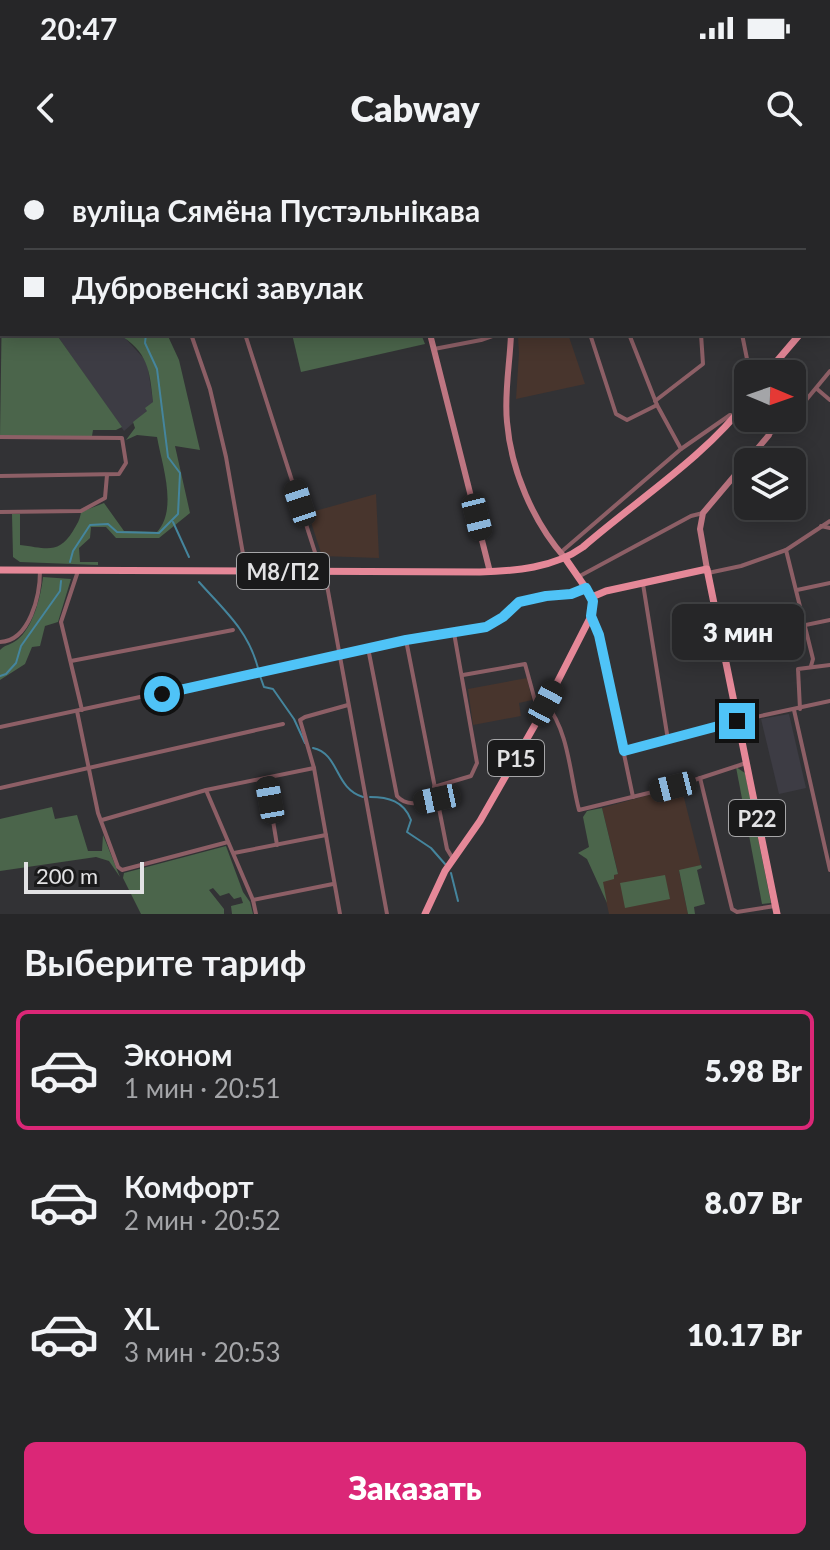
<!DOCTYPE html>
<html lang="ru">
<head>
<meta charset="utf-8">
<style>
	body { margin:0; font-family:Lato,sans-serif; background:#2e2e30; color:#f1f3f6; height:100vh; display:flex; flex-direction:column; font-size:30px; white-space:nowrap }
	* { box-sizing:border-box; margin:0 }
	p { font-size:26px; color:#a4a5a8 }
	.icon { flex:none; width:44px; height:44px; fill:none; stroke:currentColor; stroke-width:2; stroke-linecap:round; stroke-linejoin:round }
	.map { position:relative; height:754px; overflow:hidden }
	.details { display:flex; flex-direction:column; background:#262628; flex:1 }
	.details>* { flex:none }
	.hud { position:absolute; left:0px; top:0px; width:830px; height:176px; box-shadow:0 4px 20px #0003,0 0 0 2px #424345; display:grid; align-content:center; height:176px; padding:0 24px; background:#262628 }
	.needle { width:52px; rotate:92deg }
	.tools { position:absolute; left:734px; top:200px; display:grid; gap:16px }
	.tools a { display:grid; place-items:center; width:72px; height:72px; border-radius:12px; background:#262628; box-shadow:0 4px 20px #0003,0 0 0 2px #424345; font-size:40px }
	.scale { position:absolute; left:24px; bottom:20px; width:120px; box-sizing:border-box; padding-left:8px; border:4px solid #e2e2e4; border-top:0; font-size:22px; line-height:28px; white-space:nowrap; color:#e2e2e4; -webkit-text-stroke:6px #1a1a1b; paint-order:stroke }
	.end { position:absolute; width:36px; height:36px; margin:-18px; border:10px solid #4fc3f7; background:#111; box-shadow:0 0 0 4px #111 }
	.from { border-radius:50% }
	.bubble { position:absolute; height:56px; border-radius:12px; background:#262628; box-shadow:0 4px 20px #0003,0 0 0 2px #424345; font-size:26px; font-weight:800; line-height:56px; text-align:center }
	.car { position:absolute; width:24px; height:48px; margin:-24px -12px; border-radius:10px; box-shadow:0 0 6px 2px #0007; background:linear-gradient(#222 24%,#8ab4d8 0 40%,#222 0 76%,#8ab4d8 0 86%,#222 0) }
	.hud b { display:flex; align-items:center; gap:28px; height:76px; font-size:30px }
	.hud b+b { border-top:2px solid #424345 }
	.hud i { width:20px; height:20px; background:#f1f3f6 }
	ul { padding:0; list-style:none }
	li { display:flex; align-items:center; gap:24px; height:120px; margin:0 16px 12px; padding:0 8px; border:4px solid transparent; border-radius:12px }
	li div { flex:1 }
	li b { display:block; font-size:30px }
	li em { font-style:normal; font-weight:800 }
	li.on { border-color:#db2777 }
	li>.icon { width:72px; height:72px; stroke-width:1.5 }
	h2 { padding:0 24px; font-size:36px; line-height:96px }
	.cta { display:flex; gap:16px; margin-top:auto; padding:16px 24px }
	.cta a { flex:1; height:92px; border-radius:12px; background:#db2777; color:#fff; font-size:32px; font-weight:800; line-height:92px; text-align:center }
	.status { display:flex; justify-content:space-between; align-items:center; height:56px; padding:0 40px; background:#262628; direction:ltr }
	.status svg { height:22px; fill:currentColor }
	header { display:flex; justify-content:space-between; align-items:center; height:104px; padding:0 24px; background:#262628; font-size:36px; font-weight:800 }
	.map>svg:first-child { display:block }
	.built { fill:#3d3c44 }
	.education { fill:#48352d }
	.green { fill:#4b654b }
	.lines { fill:none; stroke-linecap:round; stroke-linejoin:round }
	.stream { stroke:#45859d; stroke-width:2 }
	.street { stroke:#8d5f66; stroke-width:4 }
	.secondary { stroke:#be7682; stroke-width:6 }
	.primary { stroke:#e58898; stroke-width:7 }
	.route { stroke:#4fc3f7; stroke-width:10 }
	.labels { text-anchor:middle; dominant-baseline:central; stroke-width:6; stroke-linejoin:round; paint-order:stroke }
	.shield { fill:#1a1a1b; stroke:#a6a6a8; stroke-width:2 }
	.shield-label { font-size:22px; font-weight:bold; fill:#e2e2e4 }
</style>
</head>
<body>
<div class="status"><b>20:47</b><svg viewBox="0 0 49 12"><path d="M0 12V9h3v3zM5 12V6h3v6zM10 12V3h3v9zM15 12V0h3v12zM26 1h20v11H26zM47 4h2v5h-2z"/></svg></div>
<header><svg class="icon" aria-label="back" viewBox="0 0 24 24"><path d="M15 5l-7 7 7 7"/></svg>Cabway<svg class="icon" aria-label="search" viewBox="0 0 24 24"><circle cx="10" cy="10" r="6"/><path d="M15 15l6 6"/></svg></header>
<div class="map">
<svg width="830" height="754" viewBox="0 0 830 754">
	<rect width="100%" height="100%" fill="#323235"/>
	<g class="built">
		<polygon points="56,174 118,174 125,178 147,202 153,242 147,251 124,271"/>
		<polygon points="789,554 806,628 779,634 761,559"/>
	</g>
	<g class="education">
		<polygon points="527,174 568,174 585,224 516,239 519,193 518,177"/>
		<polygon points="376,334 379,398 322,396 308,353"/>
		<polygon points="527,518 532,540 519,543 521,556 473,565 468,529"/>
		<polygon points="681,626 701,705 679,711 688,754 609,754 602,722 618,713 602,648"/>
	</g>
	<g class="green">
		<polygon points="2,140 2,174 56,174 122,267 116,270 93,270 92,276 0,276"/>
		<path d="M118 174H167L179 200 200 290 175 286 190 353 159 378H116L106 367H91L90 378 79 388 80 402H98V405L20 402 13 397 12 354H20V385C46 388 58 395 73 371 77 364 80 360 81 352L104 343 124 371 157 372C178 349 162 305 157 277L137 275 126 280 135 268 133 262 147 251 145 248 153 242C150 211 148 191 118 174Z"/>
		<polygon points="292,174 421,174 425,184 301,212"/>
		<path d="M43 417 71 419 58 462 45 466 40 486 32 487 25 504 0 520V490C6 484 11 485 17 480 33 468 41 436 43 417Z"/>
		<polygon points="736,607 745,613 771,743 762,744"/>
		<polygon points="52,647 55,659 77,655 88,691 102,691 103,675 120,717 109,701 96,697 0,711 0,659"/>
		<polygon points="602,648 618,714 614,715 614,719 603,722 607,743 587,699 578,693 589,687 583,657 587,651"/>
		<polygon points="226,686 243,732 250,742 253,754 232,754 231,746 243,743 241,737 234,739 229,733 220,736 213,728 209,730 224,749 224,754 141,754 123,718 124,713"/>
		<polygon points="701,705 702,708 697,710 705,744 694,747 695,754 688,754 679,710"/>
		<polygon points="665,715 670,739 625,748 620,723"/>
	</g>
	<g class="lines">
		<g class="stream">
			<polyline points="173,362 189,397"/>
			<polyline points="70,402 73,391 90,365 108,364 117,372 159,373 178,354 180,313 168,297 157,209 145,183 146,174"/>
			<path d="M199 422C224 450 248 470 258 508"/>
			<polyline points="0,516 6,514 16,503 21,486 60,431 61,421"/>
			<polyline points="260,516 264,527 273,529 294,559 305,583"/>
			<path d="M313 588C340 594 334 628 363 637"/>
			<path d="M370 637C388 637 404 641 411 660L407 672 431 688 445 704"/>
			<polyline points="451,713 458,741"/>
		</g>
		<g class="street">
			<polyline points="112,0 112,2"/>
			<polyline points="189,0 189,2"/>
			<polyline points="251,0 251,2"/>
			<polyline points="517,0 517,2"/>
			<polyline points="567,0 568,2"/>
			<polyline points="694,0 695,2"/>
			<polyline points="300,2 310,0"/>
			<polyline points="490,2 494,0"/>
			<polyline points="597,2 598,0"/>
			<polyline points="651,2 652,0"/>
			<polyline points="191,174 210,229 226,297 246,411"/>
			<polyline points="245,174 321,411 326,420 387,754"/>
			<polyline points="590,174 616,254 627,260 657,245"/>
			<polyline points="629,174 657,245 681,289"/>
			<polyline points="742,174 750,214"/>
			<polyline points="434,189 481,180 498,174"/>
			<polyline points="817,229 830,240"/>
			<polyline points="655,241 703,204 701,174"/>
			<polyline points="792,257 830,211"/>
			<polyline points="769,275 791,258"/>
			<polyline points="0,277 122,278 126,303 119,314 0,316"/>
			<polyline points="0,352 81,351 105,338 107,315"/>
			<polyline points="821,366 830,368"/>
			<polyline points="786,390 813,499 811,506"/>
			<polyline points="560,393 681,289 730,255 733,256"/>
			<polyline points="78,411 61,462 82,550"/>
			<polyline points="708,413 741,406 786,390 830,361"/>
			<polyline points="578,417 691,356 703,353"/>
			<polyline points="643,424 668,580"/>
			<polyline points="797,430 830,423"/>
			<polyline points="591,456 599,475 633,637"/>
			<polyline points="406,480 447,689 453,699"/>
			<path d="M0 482C30 481 40 435 40 411"/>
			<polyline points="723,482 830,460"/>
			<path d="M368 488 397 636C407 648 423 642 437 639"/>
			<polyline points="71,501 233,470"/>
			<polyline points="463,515 525,504 539,555"/>
			<path d="M546 544C569 571 570 616 579 650L673 627 746 603"/>
			<polyline points="800,549 798,509 830,505"/>
			<polyline points="794,550 830,710"/>
			<polyline points="77,551 98,653 118,707 122,710 228,682"/>
			<polyline points="0,567 406,480 486,467 503,457 519,442 546,436 571,434 585,429"/>
			<polyline points="624,591 737,561 830,541"/>
			<polyline points="266,618 277,685"/>
			<polyline points="700,618 732,749 737,752 775,746"/>
			<polyline points="434,627 471,616 477,603 454,473"/>
			<polyline points="0,628 283,564"/>
			<polyline points="206,630 253,740 256,754"/>
			<polyline points="102,660 206,630 314,608"/>
			<polyline points="234,693 326,675"/>
			<polyline points="253,740 333,724"/>
			<polyline points="340,754 314,608 300,560 305,557 348,545"/>
		</g>
		<g class="secondary">
			<polyline points="378,0 378,2"/>
			<polyline points="470,0 470,2"/>
			<polyline points="0,21 2,25"/>
			<polyline points="0,136 2,134"/>
			<polyline points="430,174 490,412"/>
			<path d="M511 174C510 203 504 233 507 262 511 310 533 362 565 398"/>
			<polyline points="707,409 700,369 703,353 769,275 765,258"/>
		</g>
		<g class="primary">
			<polyline points="828,144 830,142"/>
			<polyline points="766,214 800,174"/>
			<path d="M0 410 480 412C515 411 554 408 583 387 638 339 704 298 748 240"/>
			<polyline points="592,437 606,431 707,409 777,754"/>
			<polyline points="425,754 445,711 480,661 540,556 591,456 592,437 565,398"/>
		</g>
	</g>
	<g class="lines">
		<polyline class="route" points="162,534 406,480 486,467 503,457 519,442 546,436 571,434 586,428 593,441 591,456 599,475 624,591 737,561"/>
	</g>
	<g class="labels">
		<g class="shield">
			<rect x="237" y="393" width="92" height="36" rx="6"/>
			<rect x="488" y="580" width="56" height="36" rx="6"/>
			<rect x="729" y="640" width="56" height="36" rx="6"/>
		</g>
		<g class="shield-label">
			<text x="283" y="411">М8/П2</text>
			<text x="516" y="598">Р15</text>
			<text x="757" y="658">Р22</text>
		</g>
	</g>
</svg>
<div class="tools">
<a><svg class="needle" viewBox="-14 -14 28 28"><path d="M0-13l5 13h-10z" fill="#e53935"/><path d="M0 13l5-13h-10z" fill="#a4a5a8"/></svg></a>
<a><svg class="icon" aria-label="layers" viewBox="0 0 24 24"><path d="M12 4l9 5-9 5-9-5zM3 14l9 5 9-5"/></svg></a>
</div>
<div class="scale">200 m</div>
<i class="end from" style="left:162px;top:534px"></i>
<i class="end" style="left:737px;top:561px"></i>
<div class="bubble" style="left:672px;top:444px;width:132px">3 мин</div>
<i class="car" style="left:300px;top:343px;rotate:342deg"></i>
<i class="car" style="left:477px;top:357px;rotate:166deg"></i>
<i class="car" style="left:546px;top:543px;rotate:28deg"></i>
<i class="car" style="left:673px;top:627px;rotate:256deg"></i>
<i class="car" style="left:437px;top:639px;rotate:258deg"></i>
<i class="car" style="left:270px;top:640px;rotate:350deg"></i>
<div class="hud">
<b><i class="from"></i>вуліца Сямёна Пустэльнікава</b>
<b><i></i>Дубровенскі завулак</b>
</div>
</div>
<section class="details">
<h2>Выберите тариф</h2>
<ul>
<li class="on"><svg class="icon" aria-label="car" viewBox="0 0 24 24"><path d="M5 17H2v-5l4-1 3-4h7l3 4 3 1v5h-3M9 17h6M6 11h13"/><circle cx="7" cy="17" r="2"/><circle cx="17" cy="17" r="2"/></svg><div><b>Эконом</b><p>1 мин · 20:51</p></div><em>5.98 Br</em></li>
<li><svg class="icon" aria-label="car" viewBox="0 0 24 24"><path d="M5 17H2v-5l4-1 3-4h7l3 4 3 1v5h-3M9 17h6M6 11h13"/><circle cx="7" cy="17" r="2"/><circle cx="17" cy="17" r="2"/></svg><div><b>Комфорт</b><p>2 мин · 20:52</p></div><em>8.07 Br</em></li>
<li><svg class="icon" aria-label="car" viewBox="0 0 24 24"><path d="M5 17H2v-5l4-1 3-4h7l3 4 3 1v5h-3M9 17h6M6 11h13"/><circle cx="7" cy="17" r="2"/><circle cx="17" cy="17" r="2"/></svg><div><b>XL</b><p>3 мин · 20:53</p></div><em>10.17 Br</em></li>
</ul>
<div class="cta"><a>Заказать</a></div>
</section>
</body>
</html>
